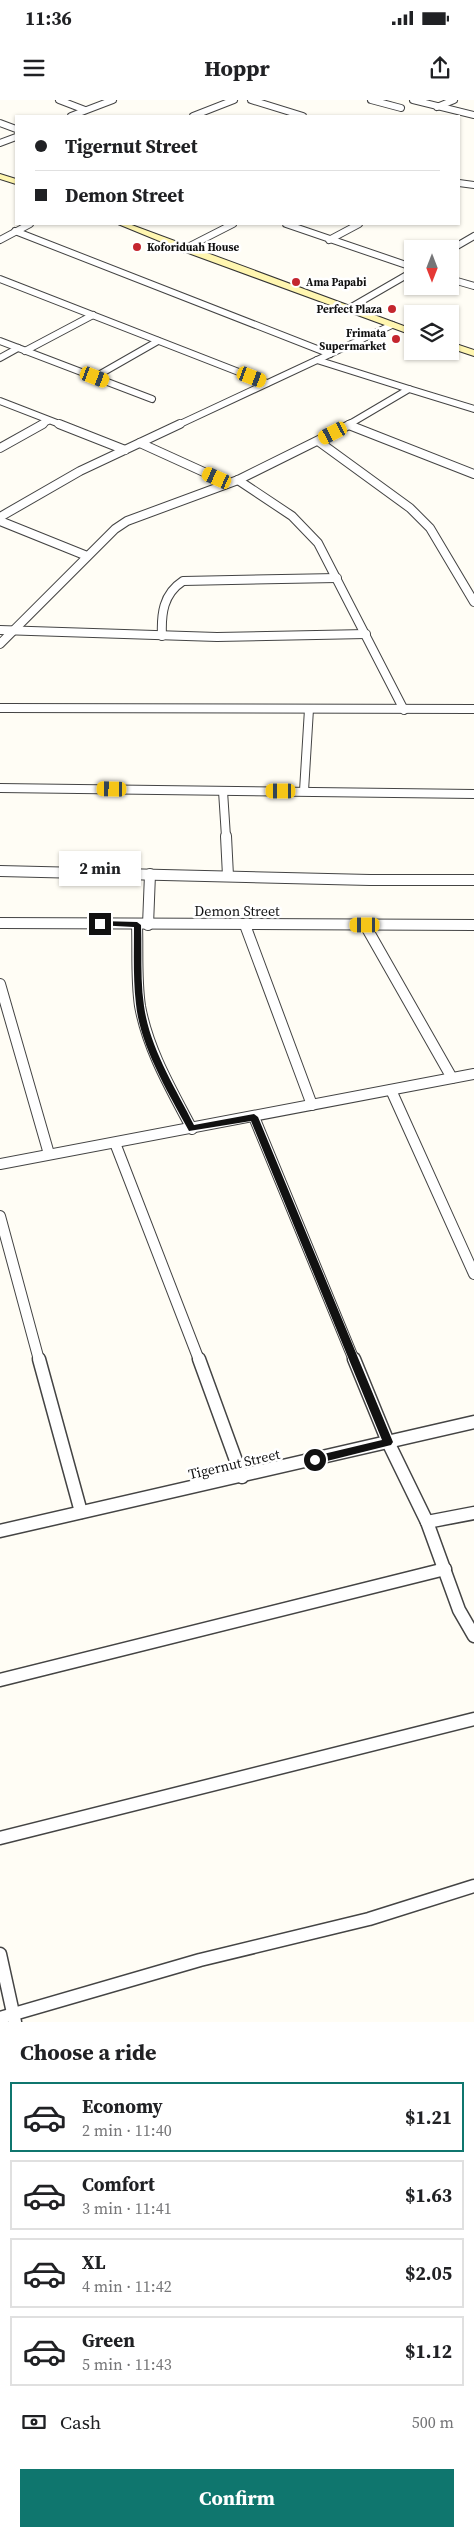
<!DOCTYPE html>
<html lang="en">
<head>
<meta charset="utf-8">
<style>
	body { margin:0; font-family:"Source Serif 4",serif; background:#f2f2f2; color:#202124; height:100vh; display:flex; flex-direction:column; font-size:19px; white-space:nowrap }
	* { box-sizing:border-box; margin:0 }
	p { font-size:16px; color:#757577 }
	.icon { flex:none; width:28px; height:28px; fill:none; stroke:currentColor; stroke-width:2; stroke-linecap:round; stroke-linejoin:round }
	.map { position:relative; height:1922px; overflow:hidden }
	.panel { display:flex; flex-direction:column; background:#fff; flex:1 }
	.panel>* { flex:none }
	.guide { position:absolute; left:15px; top:15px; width:445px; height:110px; border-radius:0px; box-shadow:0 1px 4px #0004; display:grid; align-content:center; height:110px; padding:0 20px; background:#fff }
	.needle { width:32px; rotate:180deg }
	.buttons { position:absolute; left:404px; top:140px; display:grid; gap:10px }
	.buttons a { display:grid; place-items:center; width:55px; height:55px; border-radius:0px; background:#fff; box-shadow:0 1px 4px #0004; font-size:25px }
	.end { position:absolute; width:22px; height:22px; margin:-11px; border:6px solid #111; background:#fff; box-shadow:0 0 0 2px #fff }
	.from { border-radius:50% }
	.bubble { position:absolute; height:35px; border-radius:0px; background:#fff; box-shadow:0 1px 4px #0004; font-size:16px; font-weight:700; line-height:35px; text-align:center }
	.car { position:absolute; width:15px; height:30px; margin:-15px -8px; border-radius:6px; box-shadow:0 0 4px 1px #0007; background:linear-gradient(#f5c518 24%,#345 0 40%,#f5c518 0 76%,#345 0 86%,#f5c518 0) }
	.guide b { display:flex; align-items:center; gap:18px; height:48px; font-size:19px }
	.guide b+b { border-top:1px solid #e0e0e0 }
	.guide i { width:12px; height:12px; background:#202124 }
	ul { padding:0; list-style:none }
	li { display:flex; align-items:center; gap:15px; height:70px; margin:0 10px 8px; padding:0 10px; border:2px solid #e0e0e0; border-radius:0px }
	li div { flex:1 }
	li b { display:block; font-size:19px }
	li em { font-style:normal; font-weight:700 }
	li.current { border-color:#0f766e }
	li>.icon { width:45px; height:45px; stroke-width:1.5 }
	h2 { padding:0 20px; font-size:22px; line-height:60px }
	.pay { display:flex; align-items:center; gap:12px; height:55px; padding:0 20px; font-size:19px }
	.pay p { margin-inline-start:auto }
	.primary-button { display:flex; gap:10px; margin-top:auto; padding:10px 20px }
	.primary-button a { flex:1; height:58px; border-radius:0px; background:#0f766e; color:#fff; font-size:20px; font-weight:700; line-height:58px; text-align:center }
	.status { display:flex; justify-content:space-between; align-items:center; height:35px; padding:0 25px; background:#fff; direction:ltr }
	.status svg { height:14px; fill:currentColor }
	header { display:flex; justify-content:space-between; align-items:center; height:65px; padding:0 20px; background:#fff; font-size:22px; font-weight:700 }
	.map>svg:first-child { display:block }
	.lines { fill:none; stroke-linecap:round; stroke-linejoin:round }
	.street-far3-casing { stroke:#444; stroke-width:8 }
	.street-far2-casing { stroke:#444; stroke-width:10 }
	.street-far1-casing { stroke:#444; stroke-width:12 }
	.street-casing { stroke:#444; stroke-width:15 }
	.secondary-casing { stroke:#333; stroke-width:2 }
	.street-far3 { stroke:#fff; stroke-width:6 }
	.street-far2 { stroke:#fff; stroke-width:8 }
	.street-far1 { stroke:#fff; stroke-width:10 }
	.street { stroke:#fff; stroke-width:12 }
	.secondary { fill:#fff6b0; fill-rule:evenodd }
	.route { fill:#111 }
	.poi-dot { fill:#c4262e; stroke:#fff; stroke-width:2 }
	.labels { text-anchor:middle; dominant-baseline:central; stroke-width:5; stroke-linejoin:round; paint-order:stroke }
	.far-poi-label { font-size:11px; font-weight:bold; fill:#111; stroke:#fff; text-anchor:start }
	.street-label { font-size:14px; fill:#111; stroke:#fff }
</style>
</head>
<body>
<div class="status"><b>11:36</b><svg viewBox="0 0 49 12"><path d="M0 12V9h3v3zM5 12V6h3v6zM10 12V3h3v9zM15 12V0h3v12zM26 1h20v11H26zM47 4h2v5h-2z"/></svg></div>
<header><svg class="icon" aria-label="menu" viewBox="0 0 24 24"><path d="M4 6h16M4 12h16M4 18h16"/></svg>Hoppr<svg class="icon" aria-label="share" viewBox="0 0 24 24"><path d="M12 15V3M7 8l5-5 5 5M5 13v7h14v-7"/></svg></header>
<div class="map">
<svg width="474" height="1922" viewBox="0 0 474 1922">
	<rect width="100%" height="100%" fill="#fffdf5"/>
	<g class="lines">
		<g class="street-far3-casing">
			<g id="street-far3">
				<polyline points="59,0 85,10"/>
				<polyline points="251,0 303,16"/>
				<polyline points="371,0 401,8"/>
				<polyline points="413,0 474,15"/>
				<polyline points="437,7 454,0"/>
				<polyline points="71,16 113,0"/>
				<polyline points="193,16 234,0"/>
				<polyline points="0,23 16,29"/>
				<polyline points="0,43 16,37"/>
				<polyline points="459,83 474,85"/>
				<polyline points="286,124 412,167"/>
				<polyline points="15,131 330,254"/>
				<polyline points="0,140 30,124"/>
				<polyline points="329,140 359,124"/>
				<polyline points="184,149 233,124"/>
				<polyline points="450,150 474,136"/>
				<polyline points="0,179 267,283"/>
				<polyline points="450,179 474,186"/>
				<polyline points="348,209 412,172"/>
				<polyline points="0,241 152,299"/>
				<polyline points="25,251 93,215"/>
				<polyline points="0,258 18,248"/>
				<polyline points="317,260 409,289"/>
				<polyline points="95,277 158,241"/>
				<polyline points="0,301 62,325"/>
				<polyline points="40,325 48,321"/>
				<polyline points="178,325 392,225"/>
				<polyline points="348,325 409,289 474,309"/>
			</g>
		</g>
		<g class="street-far2-casing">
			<g id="street-far2">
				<polyline points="59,324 125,350"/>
				<polyline points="349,325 474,374"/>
				<polyline points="318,341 410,408 430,428 474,502"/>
				<polyline points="140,343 228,383"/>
				<polyline points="0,348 43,324"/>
				<polyline points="238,380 292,416 318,443 404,610"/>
				<polyline points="0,417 80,371 180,324"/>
				<polyline points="0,421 87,456"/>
				<polyline points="0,530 217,537 366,534"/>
				<path d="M162 536C161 514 163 494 183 481L337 478"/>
				<polyline points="0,544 115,429 127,421 238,380 351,324"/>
				<polyline points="0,608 474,609"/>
				<polyline points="0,688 474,694"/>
				<polyline points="223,691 226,737"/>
				<polyline points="304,691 309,609"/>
			</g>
		</g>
		<g class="street-far1-casing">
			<g id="street-far1">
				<polyline points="226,736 228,776"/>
				<polyline points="0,771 370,780 474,780"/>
				<polyline points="0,823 474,825"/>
				<path d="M137 825C138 852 136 879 140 906 148 950 171 989 192 1029"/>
				<polyline points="148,825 150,774"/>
				<polyline points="245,825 312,1005"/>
				<polyline points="365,825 452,978"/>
				<polyline points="0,884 49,1054"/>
				<polyline points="391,990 474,1174"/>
				<polyline points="254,1017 354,1260"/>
				<polyline points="115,1043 199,1260"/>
				<polyline points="0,1064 474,974"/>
				<polyline points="0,1116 39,1260"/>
			</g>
		</g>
		<g class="street-casing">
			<g id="street">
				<polyline points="39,1259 81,1412"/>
				<polyline points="199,1259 242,1377"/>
				<polyline points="354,1259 388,1342 427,1422 459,1510 474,1536"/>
				<polyline points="427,1422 474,1413"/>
				<polyline points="0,1431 474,1322"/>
				<polyline points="0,1580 445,1469"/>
				<polyline points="0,1738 474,1619"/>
				<polyline points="0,1854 15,1922"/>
				<polyline points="0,1918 200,1860 369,1819 474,1786"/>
			</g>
		</g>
		<g class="secondary-casing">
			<g id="secondary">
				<polygon points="0,74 16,79 16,84 0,79"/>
				<polygon points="118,124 129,124 412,229 412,235 191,154"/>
				<polygon points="450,242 474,250 474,256 450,248"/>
			</g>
		</g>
		<use href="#street-far3" class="street-far3"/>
		<use href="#street-far2" class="street-far2"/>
		<use href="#street-far1" class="street-far1"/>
		<use href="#street" class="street"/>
		<use href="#secondary" class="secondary"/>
	</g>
	<path class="route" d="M100 821 137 822 141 825C142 851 140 879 144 906 150 949 175 987 194 1025L254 1014 258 1017 393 1342 391 1345 315 1364 312 1363V1357L315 1356 382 1340 251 1021 189 1031C169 994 140 946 136 904 133 879 134 852 134 827L97 825 96 824Z"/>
	<g class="poi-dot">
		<circle cx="137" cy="147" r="5"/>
		<circle cx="296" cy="182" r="5"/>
		<circle cx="392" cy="209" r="5"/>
		<circle cx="396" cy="239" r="5"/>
	</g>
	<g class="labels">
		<g class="far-poi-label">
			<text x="147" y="147">Koforiduah House</text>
			<text x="306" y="182">Ama Papabi</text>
			<text x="382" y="209" text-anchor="end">Perfect Plaza</text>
			<text x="386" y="233" text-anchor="end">Frimata<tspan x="386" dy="13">Supermarket</tspan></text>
		</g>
		<g class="street-label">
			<text x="237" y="811">Demon Street</text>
			<text transform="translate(234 1364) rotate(-13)">Tigernut Street</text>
		</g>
	</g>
</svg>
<div class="buttons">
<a><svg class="needle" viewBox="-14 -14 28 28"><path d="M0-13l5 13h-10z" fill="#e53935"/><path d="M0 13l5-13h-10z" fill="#757577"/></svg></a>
<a><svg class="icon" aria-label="layers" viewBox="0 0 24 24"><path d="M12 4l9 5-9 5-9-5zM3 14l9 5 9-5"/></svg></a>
</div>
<i class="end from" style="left:315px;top:1360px"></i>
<i class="end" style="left:100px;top:824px"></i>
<div class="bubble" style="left:59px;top:751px;width:82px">2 min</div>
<i class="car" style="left:95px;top:277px;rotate:111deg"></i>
<i class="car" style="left:252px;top:277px;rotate:111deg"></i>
<i class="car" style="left:333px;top:333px;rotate:243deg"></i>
<i class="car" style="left:217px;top:378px;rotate:294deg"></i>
<i class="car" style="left:112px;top:689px;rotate:271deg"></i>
<i class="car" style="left:281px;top:691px;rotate:270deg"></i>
<i class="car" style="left:365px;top:825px;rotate:270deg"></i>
<div class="guide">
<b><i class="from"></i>Tigernut Street</b>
<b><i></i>Demon Street</b>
</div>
</div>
<section class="panel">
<h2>Choose a ride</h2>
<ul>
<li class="current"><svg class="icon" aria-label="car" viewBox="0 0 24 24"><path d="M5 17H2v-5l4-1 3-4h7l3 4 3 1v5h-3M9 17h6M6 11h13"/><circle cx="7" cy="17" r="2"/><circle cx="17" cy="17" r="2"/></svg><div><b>Economy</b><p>2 min · 11:40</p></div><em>$1.21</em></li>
<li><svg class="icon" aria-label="car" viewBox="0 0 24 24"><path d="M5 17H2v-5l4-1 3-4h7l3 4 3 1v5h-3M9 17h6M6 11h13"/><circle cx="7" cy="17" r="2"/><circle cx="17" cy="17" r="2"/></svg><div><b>Comfort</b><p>3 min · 11:41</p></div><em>$1.63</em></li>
<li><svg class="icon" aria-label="car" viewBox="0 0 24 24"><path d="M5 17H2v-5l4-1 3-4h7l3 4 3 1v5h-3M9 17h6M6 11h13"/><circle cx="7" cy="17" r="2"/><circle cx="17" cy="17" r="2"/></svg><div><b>XL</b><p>4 min · 11:42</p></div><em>$2.05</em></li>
<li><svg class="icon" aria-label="car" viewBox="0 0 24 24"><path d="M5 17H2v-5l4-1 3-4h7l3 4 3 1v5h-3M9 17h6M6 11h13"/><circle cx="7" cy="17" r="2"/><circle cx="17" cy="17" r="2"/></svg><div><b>Green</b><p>5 min · 11:43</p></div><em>$1.12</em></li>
</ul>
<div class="pay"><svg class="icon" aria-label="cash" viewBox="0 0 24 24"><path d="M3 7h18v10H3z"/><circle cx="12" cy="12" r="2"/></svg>Cash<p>500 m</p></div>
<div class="primary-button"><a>Confirm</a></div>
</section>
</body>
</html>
